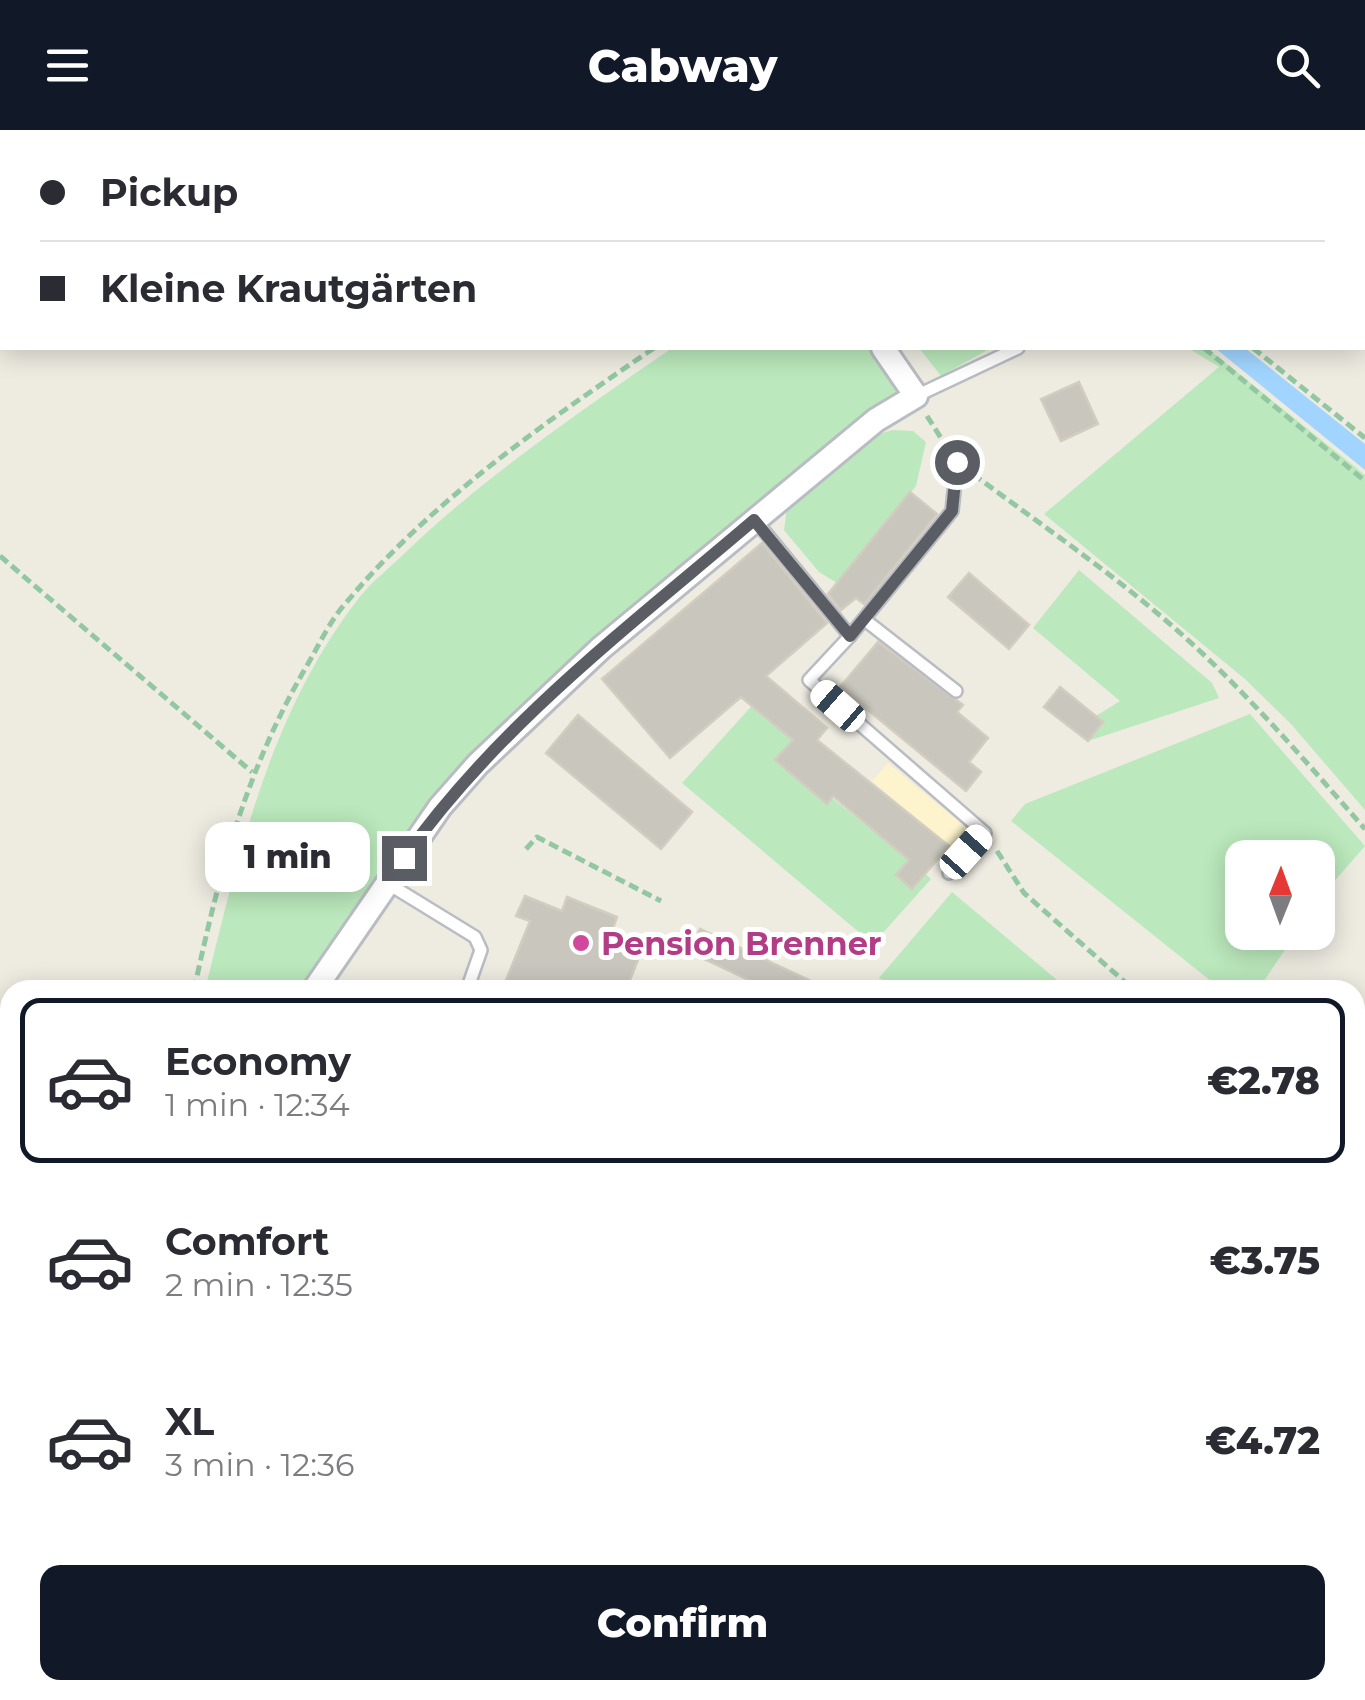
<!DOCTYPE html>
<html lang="en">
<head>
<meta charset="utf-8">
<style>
	body { margin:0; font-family:Montserrat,sans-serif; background:#f2f2f3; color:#2b2b33; height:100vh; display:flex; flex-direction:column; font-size:38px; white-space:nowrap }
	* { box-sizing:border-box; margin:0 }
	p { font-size:32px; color:#7c7c81 }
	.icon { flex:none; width:55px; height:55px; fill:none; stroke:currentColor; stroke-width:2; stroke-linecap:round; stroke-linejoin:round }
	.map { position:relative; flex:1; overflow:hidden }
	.details { position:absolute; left:0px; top:850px; width:1365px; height:720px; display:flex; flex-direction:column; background:#fff; border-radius:30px 30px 0 0; box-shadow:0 5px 25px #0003 }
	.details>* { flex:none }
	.top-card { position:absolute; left:0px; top:0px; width:1365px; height:220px; box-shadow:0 5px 25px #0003; display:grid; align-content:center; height:220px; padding:0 40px; background:#fff }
	.needle { width:65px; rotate:1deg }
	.controls { position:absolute; left:1225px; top:710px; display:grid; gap:20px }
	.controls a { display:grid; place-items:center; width:110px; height:110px; border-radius:20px; background:#fff; box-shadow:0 5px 25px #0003; font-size:50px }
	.end { position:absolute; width:45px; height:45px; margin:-22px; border:12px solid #5a5e64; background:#fff; box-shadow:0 0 0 5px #fff }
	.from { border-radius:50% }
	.bubble { position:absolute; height:70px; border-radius:20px; background:#fff; box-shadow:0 5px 25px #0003; font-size:32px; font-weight:800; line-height:70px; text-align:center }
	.car { position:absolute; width:30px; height:60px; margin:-30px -15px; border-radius:12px; box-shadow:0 0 8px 2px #0007; background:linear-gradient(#fff 24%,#345 0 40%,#fff 0 76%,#345 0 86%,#fff 0) }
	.top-card b { display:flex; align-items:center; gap:35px; height:95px; font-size:38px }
	.top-card b+b { border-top:2px solid #e1e1e2 }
	.top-card i { width:25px; height:25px; background:#2b2b33 }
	ul { padding:18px 0 0; list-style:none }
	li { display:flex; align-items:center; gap:30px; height:165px; margin:0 20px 15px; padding:0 20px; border:5px solid transparent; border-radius:20px }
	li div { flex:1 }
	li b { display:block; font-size:38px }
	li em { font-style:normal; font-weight:800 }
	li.on { border-color:#111827 }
	li>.icon { width:90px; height:90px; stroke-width:1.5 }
	.button { display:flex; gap:20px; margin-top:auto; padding:20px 40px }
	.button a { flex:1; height:115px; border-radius:20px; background:#111827; color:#fff; font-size:40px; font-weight:800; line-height:115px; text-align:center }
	header { display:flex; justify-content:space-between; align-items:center; height:130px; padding:0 40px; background:#111827; color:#fff; font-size:45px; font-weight:800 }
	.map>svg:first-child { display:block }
	.green { fill:#bbe8bc }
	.sand { fill:#fdf3cd }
	.water { fill:#a1d5ff }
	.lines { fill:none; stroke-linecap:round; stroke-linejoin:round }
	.stream { stroke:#a1d5ff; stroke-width:9 }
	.building { fill:#c9c6be; stroke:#d3cdbf; stroke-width:2.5 }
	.lane-casing { stroke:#b9bcc2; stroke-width:16 }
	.street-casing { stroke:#b9bcc2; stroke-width:28 }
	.path { stroke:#92c7a2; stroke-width:5; stroke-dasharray:10 5; stroke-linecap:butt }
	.lane { stroke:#fff; stroke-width:11 }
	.street { stroke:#fff; stroke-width:22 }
	.route { stroke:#5a5e64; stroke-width:12 }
	.hotel-dot { fill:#d1479c; stroke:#fff; stroke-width:4 }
	.labels { text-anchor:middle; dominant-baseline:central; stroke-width:10; stroke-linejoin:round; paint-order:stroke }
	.hotel-label { font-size:32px; font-weight:bold; fill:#b23c85; stroke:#fff; text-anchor:start }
</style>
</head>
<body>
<header><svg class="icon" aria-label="menu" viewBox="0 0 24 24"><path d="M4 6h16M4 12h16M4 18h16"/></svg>Cabway<svg class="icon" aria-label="search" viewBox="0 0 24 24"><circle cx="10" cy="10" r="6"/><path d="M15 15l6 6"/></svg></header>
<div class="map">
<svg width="1365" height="1570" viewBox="0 0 1365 1570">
	<rect width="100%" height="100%" fill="#eeece1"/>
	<g class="green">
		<path d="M672 218H869L893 249 896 262 724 401 411 704 302 860H205C239 723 270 582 359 468 372 451 392 436 408 420 488 344 581 281 672 218Z"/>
		<polygon points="919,218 991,218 941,246"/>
		<polygon points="1188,218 1207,218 1365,345 1365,680 1291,594 1245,549 1044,384 1219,237"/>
		<path d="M893 300 913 301 926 312 916 356 837 453 819 442 784 400 787 378C817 352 853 308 893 300Z"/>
		<polygon points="1079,440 1212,553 1219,568 1088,611 1103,592 1096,586 1120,571 1033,498"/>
		<polygon points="758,569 769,591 793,610 776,631 827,673 832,668 909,730 897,745 912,758 926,744 931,749 873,814 682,653"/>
		<polygon points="1250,584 1365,716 1318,770 1318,728 1242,728 1242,802 1296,803 1258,860 1222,860 1011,691 1025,674"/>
		<polygon points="952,762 1069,860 881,860 886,852 879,848"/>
	</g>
	<polygon class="sand" points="888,633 970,701 950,723 945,720 948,716 872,651"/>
	<polygon class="water" points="1215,218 1245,218 1365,314 1365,340"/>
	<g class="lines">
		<polyline class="stream" points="956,0 960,2"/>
	</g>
	<g class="building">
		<polygon points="1079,252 1098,294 1061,311 1041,269"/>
		<polygon points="910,362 937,384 864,474 856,468 841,480 828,464"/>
		<polygon points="762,413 827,493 766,546 827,598 817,610 949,716 912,759 896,745 909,730 833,666 827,674 775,630 793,610 741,567 670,628 602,549"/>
		<polygon points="969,443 1029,495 1009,519 948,467"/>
		<polygon points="878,512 963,575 957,582 988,608 969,632 981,642 966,661 840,557"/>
		<polygon points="1060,557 1103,592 1088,611 1044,577"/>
		<polygon points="578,585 692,682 661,719 546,623"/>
		<polygon points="525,766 562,781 567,767 617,787 612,801 644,815 626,860 502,860 530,791 516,786"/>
		<polygon points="700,799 830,860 770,860 689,822"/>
	</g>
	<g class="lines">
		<g class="lane-casing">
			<g id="lane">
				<polyline points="916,266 1018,218"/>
				<polyline points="755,390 850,506 952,381 957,332"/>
				<polyline points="865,490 956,561"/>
				<polyline points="850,506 809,550 985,703 949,743"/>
				<polyline points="387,753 475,807 481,820 467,860"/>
			</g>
		</g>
		<g class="street-casing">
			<g id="street">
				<polyline points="1288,0 1291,2"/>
				<polyline points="971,2 973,0"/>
				<polyline points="1362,60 1365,62"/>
				<polyline points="314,860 440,677 478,634 601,518 876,290 916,266 883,218"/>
			</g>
		</g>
		<g class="path">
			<polyline points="701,0 704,2"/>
			<polyline points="902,0 905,2"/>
			<polyline points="1009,2 1010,0"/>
			<polyline points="1204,218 1365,351"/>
			<polyline points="1253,218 1365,308"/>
			<polyline points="927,286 948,319"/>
			<path d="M973 344C1037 392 1102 436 1163 488 1237 551 1301 626 1365 699"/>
			<polyline points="0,426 252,642"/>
			<polyline points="526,719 537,707 661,771"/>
			<polyline points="997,721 1024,763 1134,860"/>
			<path d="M194 860C220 740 246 639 309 532 320 513 330 491 345 474 432 370 543 294 654 218"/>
			<polyline points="0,1082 10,1078"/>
			<polyline points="1355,1369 1365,1374"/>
			<polyline points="0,1502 10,1503"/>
			<polyline points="1029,1560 1058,1570"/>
			<polyline points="160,1570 160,1560"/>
		</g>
		<use href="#lane" class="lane"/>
		<use href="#street" class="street"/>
	</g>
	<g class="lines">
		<path class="route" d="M404 728C499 594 631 495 754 390L850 506 952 381 957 332"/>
	</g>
	<circle class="hotel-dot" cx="581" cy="813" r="10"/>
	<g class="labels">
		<g class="hotel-label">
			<text x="601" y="813">Pension Brenner</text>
		</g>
	</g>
</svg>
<div class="controls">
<a><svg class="needle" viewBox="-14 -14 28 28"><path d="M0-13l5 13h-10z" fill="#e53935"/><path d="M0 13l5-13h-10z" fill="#7c7c81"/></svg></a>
</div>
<i class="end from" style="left:957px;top:332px"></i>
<i class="end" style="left:404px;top:728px"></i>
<div class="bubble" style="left:205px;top:692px;width:165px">1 min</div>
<i class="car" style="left:838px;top:576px;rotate:311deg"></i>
<i class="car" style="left:966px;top:722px;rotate:42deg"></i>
<div class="top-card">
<b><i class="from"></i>Pickup</b>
<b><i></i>Kleine Krautgärten</b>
</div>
<section class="details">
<ul>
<li class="on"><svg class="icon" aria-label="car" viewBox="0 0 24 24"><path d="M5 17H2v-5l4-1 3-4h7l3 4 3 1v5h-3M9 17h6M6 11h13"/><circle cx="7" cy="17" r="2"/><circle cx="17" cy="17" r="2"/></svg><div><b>Economy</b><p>1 min · 12:34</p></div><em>€2.78</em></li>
<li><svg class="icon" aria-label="car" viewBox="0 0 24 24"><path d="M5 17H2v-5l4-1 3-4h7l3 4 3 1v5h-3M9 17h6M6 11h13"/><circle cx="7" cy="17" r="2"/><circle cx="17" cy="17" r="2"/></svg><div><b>Comfort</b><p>2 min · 12:35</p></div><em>€3.75</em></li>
<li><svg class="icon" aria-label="car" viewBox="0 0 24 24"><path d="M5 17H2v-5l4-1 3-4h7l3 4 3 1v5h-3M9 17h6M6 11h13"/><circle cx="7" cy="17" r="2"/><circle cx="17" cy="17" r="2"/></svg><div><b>XL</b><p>3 min · 12:36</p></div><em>€4.72</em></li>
</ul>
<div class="button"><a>Confirm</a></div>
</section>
</div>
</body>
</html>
